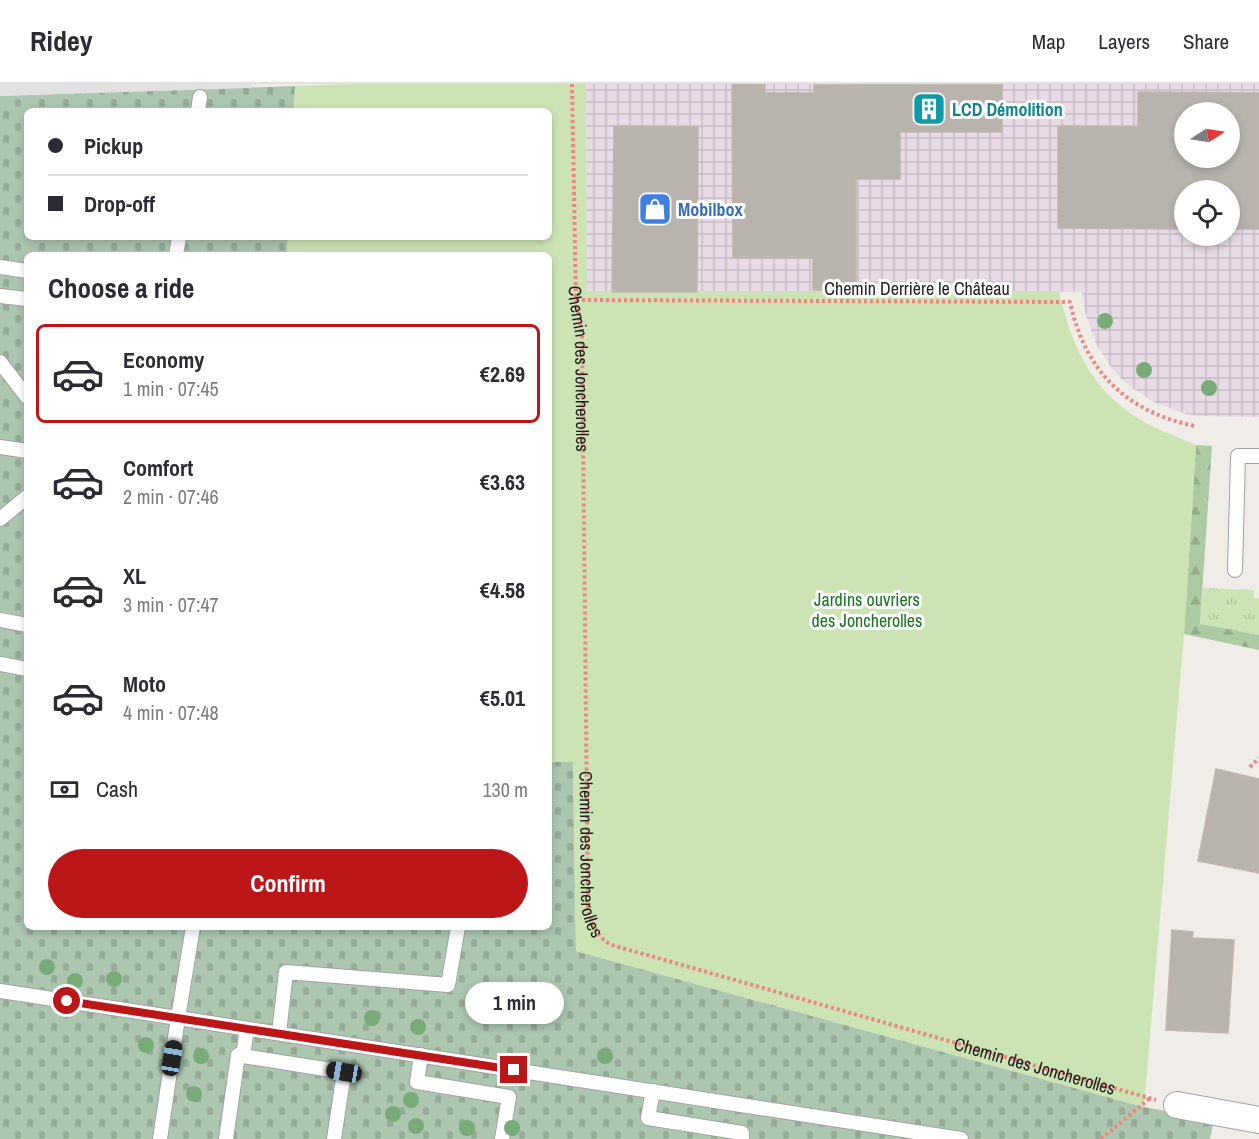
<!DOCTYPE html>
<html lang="en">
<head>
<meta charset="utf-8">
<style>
	body { margin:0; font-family:"Archivo Narrow",sans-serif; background:#f7f7f7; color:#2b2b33; height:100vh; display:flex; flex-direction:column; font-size:22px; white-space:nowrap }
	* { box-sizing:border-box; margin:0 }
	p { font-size:20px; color:#7c7c81 }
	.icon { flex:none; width:33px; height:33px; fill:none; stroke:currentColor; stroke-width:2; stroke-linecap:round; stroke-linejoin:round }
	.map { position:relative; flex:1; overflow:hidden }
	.sheet { position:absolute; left:24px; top:168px; width:528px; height:678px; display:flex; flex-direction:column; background:#fff; border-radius:9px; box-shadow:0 3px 9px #0003 }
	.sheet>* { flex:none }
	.top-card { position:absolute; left:24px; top:24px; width:528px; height:132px; border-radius:9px; box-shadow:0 3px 9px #0003; display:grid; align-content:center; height:132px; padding:0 24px; background:#fff }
	.needle { width:39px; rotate:78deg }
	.tools { position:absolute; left:1174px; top:18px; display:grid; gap:12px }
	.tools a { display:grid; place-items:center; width:66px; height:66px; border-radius:50%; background:#fff; box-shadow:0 3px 9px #0003; font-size:30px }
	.end { position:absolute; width:27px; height:27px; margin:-14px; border:8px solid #bb1718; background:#fff; box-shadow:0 0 0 3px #fff }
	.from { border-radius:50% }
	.bubble { position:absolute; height:42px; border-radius:21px; background:#fff; box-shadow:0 3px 9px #0003; font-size:20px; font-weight:700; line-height:42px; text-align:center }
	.car { position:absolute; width:18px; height:36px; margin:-18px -9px; border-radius:8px; box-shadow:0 0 4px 2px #0007; background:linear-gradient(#222 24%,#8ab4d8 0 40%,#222 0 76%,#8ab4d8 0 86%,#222 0) }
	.top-card b { display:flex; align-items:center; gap:21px; height:57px; font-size:22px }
	.top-card b+b { border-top:2px solid #e1e1e2 }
	.top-card i { width:15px; height:15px; background:#2b2b33 }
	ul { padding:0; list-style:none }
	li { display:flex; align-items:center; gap:18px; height:99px; margin:0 12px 9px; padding:0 12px; border:3px solid transparent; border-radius:9px }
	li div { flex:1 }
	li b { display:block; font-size:22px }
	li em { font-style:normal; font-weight:700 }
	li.on { border-color:#bb1718 }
	li>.icon { width:54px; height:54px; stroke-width:1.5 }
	h2 { padding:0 24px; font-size:27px; line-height:72px }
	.pay { display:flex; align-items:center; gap:15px; height:66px; padding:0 24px; font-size:22px }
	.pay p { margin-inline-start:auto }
	.cta { display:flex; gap:12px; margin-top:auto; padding:12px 24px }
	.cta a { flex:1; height:69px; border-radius:36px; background:#bb1718; color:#fff; font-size:24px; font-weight:700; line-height:69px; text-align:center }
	header { display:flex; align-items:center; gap:36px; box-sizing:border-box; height:84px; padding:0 30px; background:#fff; border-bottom:2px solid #e1e1e2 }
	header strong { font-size:28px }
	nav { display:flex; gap:33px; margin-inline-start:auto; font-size:21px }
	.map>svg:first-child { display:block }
	.industrial { fill:url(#industrial-grid); fill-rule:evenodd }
	.grass { fill:url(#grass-tufts) }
	.forest { fill:url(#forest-firs) }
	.cemetery { fill:url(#cemetery-stones) }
	.garden { fill:#cce4b4 }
	.parking { fill:#e1e1e1 }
	.building { fill:#b9b3ae; stroke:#c0b5ac; stroke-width:1.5; fill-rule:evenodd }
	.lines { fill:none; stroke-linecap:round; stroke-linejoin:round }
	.service-casing { stroke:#a2a2a2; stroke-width:16 }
	.minor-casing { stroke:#a2a2a2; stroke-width:28 }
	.path { stroke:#eb887e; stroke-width:4; stroke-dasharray:3 3; stroke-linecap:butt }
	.service { stroke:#fff; stroke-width:14 }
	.minor { stroke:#fff; stroke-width:26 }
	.tree { fill:#79ab79 }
	.route { stroke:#bb1718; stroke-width:8 }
	.labels { text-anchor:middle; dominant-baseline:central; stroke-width:6; stroke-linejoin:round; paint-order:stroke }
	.culture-label { font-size:18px; font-weight:bold; fill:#0d838f; stroke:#fff; text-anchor:start }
	.shop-label { font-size:18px; font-weight:bold; fill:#366cbe; stroke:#fff; text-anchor:start }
	.street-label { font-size:18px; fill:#212121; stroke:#fff }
	.park-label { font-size:18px; fill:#18751f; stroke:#fff }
</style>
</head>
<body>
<header>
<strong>Ridey</strong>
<nav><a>Map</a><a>Layers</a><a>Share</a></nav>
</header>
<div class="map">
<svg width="1259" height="1055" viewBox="0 0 1259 1055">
	<defs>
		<pattern id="industrial-grid" width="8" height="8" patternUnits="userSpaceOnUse" patternTransform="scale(1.5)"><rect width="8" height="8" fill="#e8dbe6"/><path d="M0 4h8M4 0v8" fill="none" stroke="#c7bcc5"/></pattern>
		<pattern id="grass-tufts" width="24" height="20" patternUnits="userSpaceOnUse" patternTransform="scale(1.5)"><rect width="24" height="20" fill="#cce4b4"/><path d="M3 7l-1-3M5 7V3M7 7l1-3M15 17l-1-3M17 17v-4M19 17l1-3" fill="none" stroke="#afc39a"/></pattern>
		<pattern id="forest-firs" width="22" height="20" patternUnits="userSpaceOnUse" patternTransform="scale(1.5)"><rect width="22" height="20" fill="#aecaa2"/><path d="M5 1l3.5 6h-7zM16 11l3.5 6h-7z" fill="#95ad8b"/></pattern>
		<pattern id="cemetery-stones" width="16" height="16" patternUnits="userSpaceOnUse" patternTransform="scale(1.5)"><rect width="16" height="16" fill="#acc6b0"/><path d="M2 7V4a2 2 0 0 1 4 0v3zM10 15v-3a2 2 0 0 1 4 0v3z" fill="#94aa97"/></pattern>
	</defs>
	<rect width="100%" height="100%" fill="#f0ede8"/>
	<path class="industrial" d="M586 0H1259V333L1199 332 1186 330 1154 318 1129 302 1113 286 1096 260 1085 228 1082 208 587 207ZM1185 28H1230V74H1185ZM1185 106H1230V152H1185Z"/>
	<polygon class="grass" points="1203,504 1254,506 1254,514 1259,514 1259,551 1200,541"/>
	<polygon class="forest" points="1196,361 1212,362 1200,540 1259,551 1259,566 1184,550"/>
	<polygon class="cemetery" points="295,2 294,27 27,27 27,153 288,153 287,171 27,171 27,843 549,843 549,678 573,678 576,867 1144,1023 1214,1036 1210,1055 0,1055 0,12"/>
	<path class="garden" d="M353 0H586L587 207H1059C1070 259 1092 308 1141 336 1158 346 1177 353 1196 361L1184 550 1144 1023 576 867 573 678H549V171H287L288 153H549V27H294L295 2Z"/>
	<polygon class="parking" points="0,0 251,0 251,4 0,12"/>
	<g class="building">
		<polygon points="732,0 765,0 765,9 814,9 814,1 1002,0 1002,48 900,48 900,95 856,95 856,207 813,206 813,174 733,174"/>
		<path d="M1138 8 1259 9V145H1230V106H1185V145L1058 144V42L1138 43ZM1185 28H1230V74H1185Z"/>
		<polygon points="614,42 698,43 697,208 612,208"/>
		<polygon points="1216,685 1259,695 1259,789 1198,777"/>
		<polygon points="1172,846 1193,848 1192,854 1234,856 1228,949 1166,946"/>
	</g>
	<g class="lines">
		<g class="service-casing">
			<g id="service">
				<polyline points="198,27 200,13"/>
				<polyline points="176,171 179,153"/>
				<polyline points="0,183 27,187"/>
				<polyline points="0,212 27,215"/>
				<polyline points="0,278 27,313"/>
				<polyline points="0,363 27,367"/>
				<polyline points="0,435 27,413"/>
				<polyline points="1235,486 1238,372 1259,372"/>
				<polyline points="0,536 27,541"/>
				<polyline points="0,580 27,585"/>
				<polyline points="0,907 178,934 193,843"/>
				<polyline points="247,945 243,972 344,988 334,1055"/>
				<polyline points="279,949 286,888 448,901 458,843"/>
				<polyline points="421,971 417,998 509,1013 502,1055"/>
				<polyline points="653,1007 648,1034 742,1049 742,1055"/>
				<polyline points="160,1055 178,934 961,1055"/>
				<polyline points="226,1055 238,971 243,972"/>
			</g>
		</g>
		<g class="minor-casing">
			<polyline id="minor" points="1177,1021 1259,1036"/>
		</g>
		<g class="path">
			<path id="s1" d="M572 0 576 216 582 250 588 823C592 840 596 853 612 861L1156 1016"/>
			<path d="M576 216 1070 218C1085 287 1126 328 1195 342"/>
			<polyline points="1250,683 1259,674"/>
			<polyline points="1101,1055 1150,1014"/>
		</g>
		<use href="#service" class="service"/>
		<use href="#minor" class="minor"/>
	</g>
	<g class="tree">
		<circle cx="1105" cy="237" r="8"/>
		<circle cx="1144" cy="286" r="8"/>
		<circle cx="1209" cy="304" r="8"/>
		<circle cx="47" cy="883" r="8"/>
		<circle cx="114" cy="895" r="8"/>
		<circle cx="75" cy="897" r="8"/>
		<circle cx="372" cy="934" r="8"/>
		<circle cx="418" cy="943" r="8"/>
		<circle cx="146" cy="961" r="8"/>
		<circle cx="201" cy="972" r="8"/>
		<circle cx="605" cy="972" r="8"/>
		<circle cx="194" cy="1010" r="8"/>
		<circle cx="411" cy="1016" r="8"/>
		<circle cx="393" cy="1030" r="8"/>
		<circle cx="416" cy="1042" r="8"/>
		<circle cx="467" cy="1044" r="8"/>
		<circle cx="512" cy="1044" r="8"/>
	</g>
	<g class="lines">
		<polyline class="route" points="67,917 514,986"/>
	</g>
	<defs>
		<g id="building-square" transform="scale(1.725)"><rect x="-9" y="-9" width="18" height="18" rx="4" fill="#0f9aa8" stroke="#fff"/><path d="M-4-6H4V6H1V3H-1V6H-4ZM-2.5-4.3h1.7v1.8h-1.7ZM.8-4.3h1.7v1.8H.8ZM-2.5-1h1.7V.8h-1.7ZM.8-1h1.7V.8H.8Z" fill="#fff"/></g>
		<g id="shop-square" transform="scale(1.725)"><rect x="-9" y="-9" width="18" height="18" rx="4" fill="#3f7fe0" stroke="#fff"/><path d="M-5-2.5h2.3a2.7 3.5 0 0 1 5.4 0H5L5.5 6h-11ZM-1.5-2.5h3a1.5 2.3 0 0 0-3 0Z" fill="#fff"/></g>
	</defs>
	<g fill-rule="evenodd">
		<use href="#building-square" x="929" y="25"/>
		<use href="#shop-square" x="655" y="125"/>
	</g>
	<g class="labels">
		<g class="culture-label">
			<text x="952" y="25">LCD Démolition</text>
		</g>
		<g class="shop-label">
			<text x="678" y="125">Mobilbox</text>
		</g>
		<g class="street-label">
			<text x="917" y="204">Chemin Derrière le Château</text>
			<text stroke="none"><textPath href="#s1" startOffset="285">Chemin des Joncherolles</textPath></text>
			<text stroke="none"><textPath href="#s1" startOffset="771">Chemin des Joncherolles</textPath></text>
			<text stroke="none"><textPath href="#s1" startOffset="1310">Chemin des Joncherolles</textPath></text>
		</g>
		<g class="park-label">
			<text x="867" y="515">Jardins ouvriers<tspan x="867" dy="21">des Joncherolles</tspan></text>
		</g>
	</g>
</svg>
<div class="tools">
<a><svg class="needle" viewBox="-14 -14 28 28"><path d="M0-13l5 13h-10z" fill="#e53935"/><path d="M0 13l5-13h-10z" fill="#7c7c81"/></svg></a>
<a><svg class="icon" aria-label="locate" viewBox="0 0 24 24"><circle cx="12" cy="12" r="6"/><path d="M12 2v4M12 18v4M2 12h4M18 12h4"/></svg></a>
</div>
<i class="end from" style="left:67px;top:917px"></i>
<i class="end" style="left:514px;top:986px"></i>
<div class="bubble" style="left:465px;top:898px;width:99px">1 min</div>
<i class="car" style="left:172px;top:974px;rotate:9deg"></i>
<i class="car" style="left:344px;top:988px;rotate:279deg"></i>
<div class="top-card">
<b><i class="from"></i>Pickup</b>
<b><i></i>Drop-off</b>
</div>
<section class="sheet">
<h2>Choose a ride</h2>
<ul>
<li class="on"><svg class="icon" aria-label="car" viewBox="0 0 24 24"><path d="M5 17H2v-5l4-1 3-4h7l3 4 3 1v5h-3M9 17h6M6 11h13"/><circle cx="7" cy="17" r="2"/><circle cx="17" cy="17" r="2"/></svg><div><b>Economy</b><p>1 min · 07:45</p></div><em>€2.69</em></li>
<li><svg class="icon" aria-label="car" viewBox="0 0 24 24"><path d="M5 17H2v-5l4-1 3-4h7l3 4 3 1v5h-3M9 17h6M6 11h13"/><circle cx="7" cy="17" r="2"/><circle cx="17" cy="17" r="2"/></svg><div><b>Comfort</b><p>2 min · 07:46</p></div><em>€3.63</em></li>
<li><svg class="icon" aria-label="car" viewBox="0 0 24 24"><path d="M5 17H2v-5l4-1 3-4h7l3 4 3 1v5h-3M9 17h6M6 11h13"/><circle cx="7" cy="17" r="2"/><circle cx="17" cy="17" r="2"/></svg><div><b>XL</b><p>3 min · 07:47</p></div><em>€4.58</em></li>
<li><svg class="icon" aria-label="car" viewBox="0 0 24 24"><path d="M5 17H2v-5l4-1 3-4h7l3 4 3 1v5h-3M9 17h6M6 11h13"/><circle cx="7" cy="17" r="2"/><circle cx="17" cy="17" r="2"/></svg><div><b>Moto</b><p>4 min · 07:48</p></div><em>€5.01</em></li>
</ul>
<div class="pay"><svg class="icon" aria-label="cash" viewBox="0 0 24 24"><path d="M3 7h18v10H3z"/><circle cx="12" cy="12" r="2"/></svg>Cash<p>130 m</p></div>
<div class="cta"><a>Confirm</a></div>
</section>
</div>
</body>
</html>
